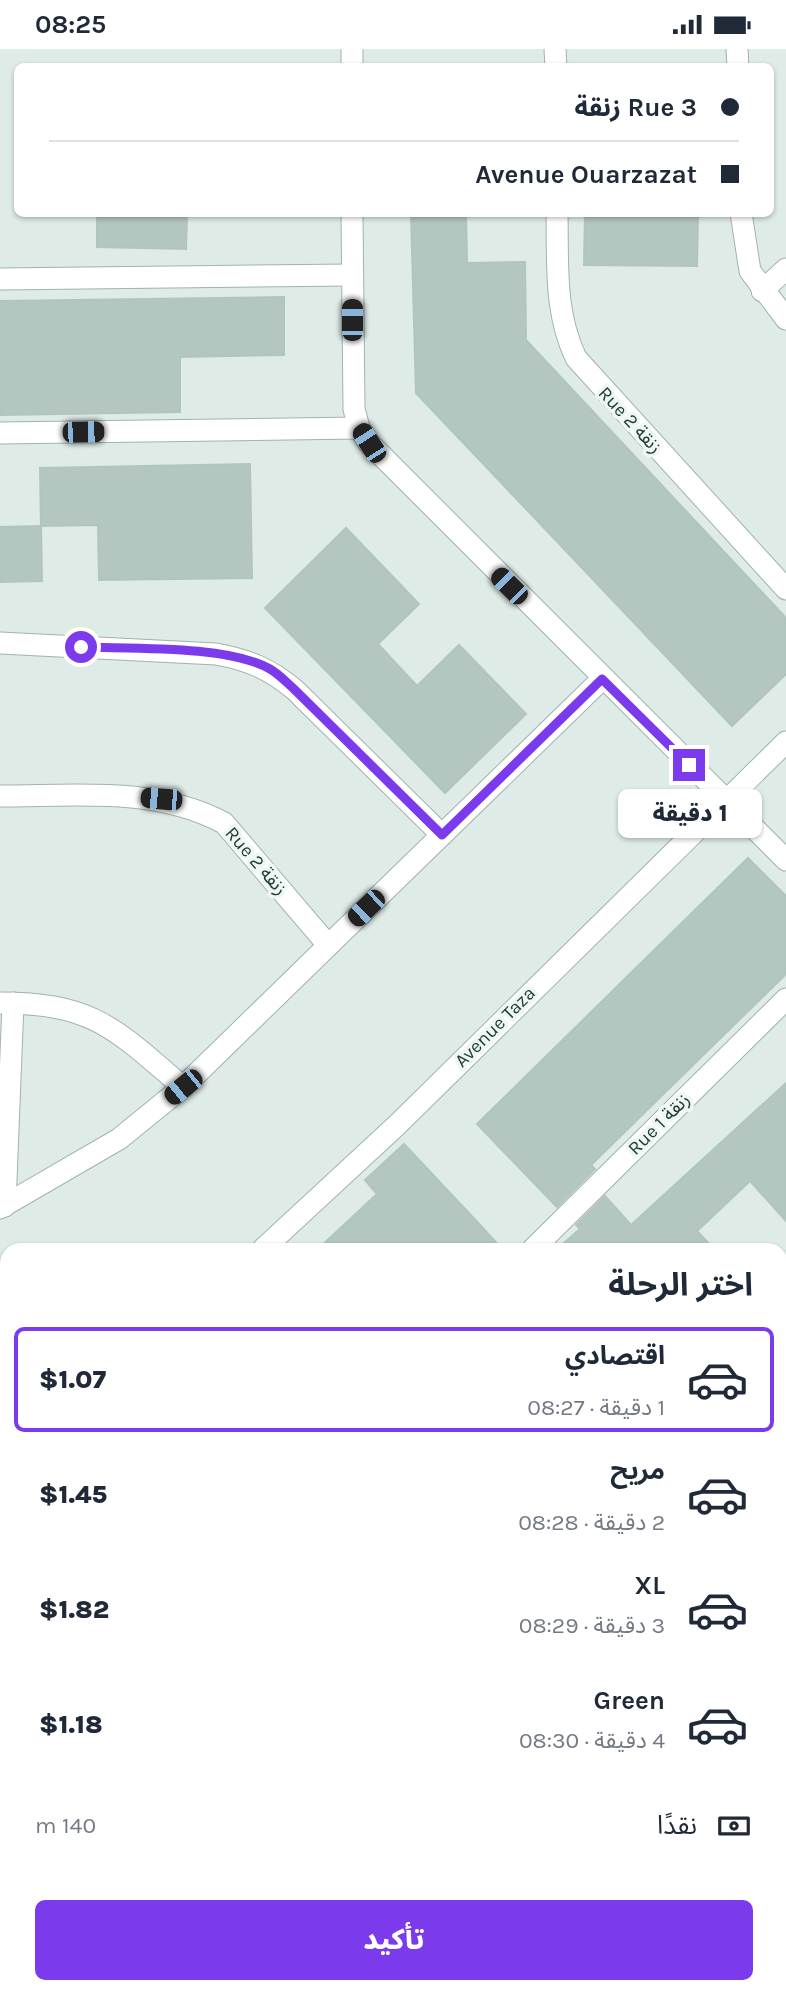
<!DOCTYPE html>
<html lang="ar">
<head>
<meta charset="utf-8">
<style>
	body { margin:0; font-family:Karla,"Noto Sans Arabic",sans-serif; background:#f6f6f7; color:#1f2937; direction:rtl; height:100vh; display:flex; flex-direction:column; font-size:26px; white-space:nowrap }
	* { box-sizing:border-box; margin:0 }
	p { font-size:23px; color:#747a83 }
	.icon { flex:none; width:38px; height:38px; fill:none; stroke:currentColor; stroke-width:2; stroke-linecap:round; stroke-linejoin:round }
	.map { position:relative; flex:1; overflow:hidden; direction:ltr }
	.side { position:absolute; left:0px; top:1194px; width:788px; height:751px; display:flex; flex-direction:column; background:#fff; border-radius:21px 21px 0 0; box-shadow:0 2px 5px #0004; direction:rtl }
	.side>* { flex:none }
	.hud { position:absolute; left:14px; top:14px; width:760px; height:154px; border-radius:10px; box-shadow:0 2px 5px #0004; direction:rtl; display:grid; align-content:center; height:154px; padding:0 35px; background:#fff }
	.end { position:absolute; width:32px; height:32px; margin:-16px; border:9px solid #7c3aed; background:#fff; box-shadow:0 0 0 4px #fff }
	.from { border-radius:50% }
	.bubble { position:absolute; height:49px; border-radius:10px; background:#fff; box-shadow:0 2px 5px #0004; font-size:23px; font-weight:800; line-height:49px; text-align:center; direction:rtl }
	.car { position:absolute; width:21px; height:42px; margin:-21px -10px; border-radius:9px; box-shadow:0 0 5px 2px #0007; background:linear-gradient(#222 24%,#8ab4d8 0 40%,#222 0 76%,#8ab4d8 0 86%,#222 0) }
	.hud b { display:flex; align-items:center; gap:24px; height:66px; font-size:26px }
	.hud b+b { border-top:2px solid #e0e1e3 }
	.hud i { width:18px; height:18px; background:#1f2937 }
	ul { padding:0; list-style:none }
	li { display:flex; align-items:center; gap:21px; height:105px; margin:0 14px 10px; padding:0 21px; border:4px solid transparent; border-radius:10px }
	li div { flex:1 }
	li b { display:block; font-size:26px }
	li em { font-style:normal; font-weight:800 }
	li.on { border-color:#7c3aed }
	li>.icon { width:63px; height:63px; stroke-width:1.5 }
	h2 { padding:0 35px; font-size:32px; line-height:84px }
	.pay { display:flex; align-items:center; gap:18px; height:77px; padding:0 35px; font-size:26px }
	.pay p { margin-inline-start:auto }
	.cta { display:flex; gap:14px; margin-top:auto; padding:14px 35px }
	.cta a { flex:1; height:80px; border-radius:10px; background:#7c3aed; color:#fff; font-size:28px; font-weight:800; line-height:80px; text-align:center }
	.status { display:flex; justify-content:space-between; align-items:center; height:49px; padding:0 35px; background:#fff; direction:ltr }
	.status svg { height:19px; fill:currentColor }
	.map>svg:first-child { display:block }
	.building { fill:#b4c6c0; stroke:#b1c5bf; stroke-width:2 }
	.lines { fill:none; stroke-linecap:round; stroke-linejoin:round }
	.service-casing { stroke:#a1b3af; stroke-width:19 }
	.minor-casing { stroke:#a1b3af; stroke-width:23 }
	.service { stroke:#fff; stroke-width:18 }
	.minor { stroke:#fff; stroke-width:21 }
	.route { stroke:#7c3aed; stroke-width:9 }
	.labels { text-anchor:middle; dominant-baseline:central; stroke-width:7; stroke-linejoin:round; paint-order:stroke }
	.street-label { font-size:19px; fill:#1f3b37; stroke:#eff7f4 }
</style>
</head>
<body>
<div class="status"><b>08:25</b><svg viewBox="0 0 49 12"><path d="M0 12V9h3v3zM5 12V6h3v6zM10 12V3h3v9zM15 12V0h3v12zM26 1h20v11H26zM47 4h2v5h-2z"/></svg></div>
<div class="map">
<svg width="786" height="1943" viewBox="0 0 786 1943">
	<rect width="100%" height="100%" fill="#deebe7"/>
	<g class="building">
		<polygon points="97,164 187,164 186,200 97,198"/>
		<polygon points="411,164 466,164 467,214 525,213 526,291 786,569 786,625 732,677 416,344"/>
		<polygon points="585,164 698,164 697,217 584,216"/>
		<polygon points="284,248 284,306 180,308 180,363 0,366 0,252"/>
		<polygon points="250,415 252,529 99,531 98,476 41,477 40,419"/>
		<polygon points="41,477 42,532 0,533 0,478"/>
		<polygon points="346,479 419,555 378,595 417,637 459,596 526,665 445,744 265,559"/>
		<polygon points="748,809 786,847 786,925 591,1116 595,1120 557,1158 477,1075"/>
		<polygon points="786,1034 786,1172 750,1132 697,1182 714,1200 557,1200 580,1180 576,1176 605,1147 631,1176"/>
		<polygon points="404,1095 481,1177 502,1200 318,1200 377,1145 365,1131"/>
	</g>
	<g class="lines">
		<g class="service-casing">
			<g id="service">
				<polyline points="0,1560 7,1549"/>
				<polyline points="0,1574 7,1592"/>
			</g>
		</g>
		<g class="minor-casing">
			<g id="minor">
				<polyline points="555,0 556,18"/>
				<polyline points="737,0 738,18"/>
				<polyline points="352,18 352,0"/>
				<polyline points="352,164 354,360 359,379 369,394 786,811"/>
				<path d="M557 164C558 215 554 263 576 309L786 540"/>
				<polyline points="741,164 750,222 786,270"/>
				<polyline points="0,230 352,226"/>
				<polyline points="762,242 786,220"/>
				<polyline points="0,384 359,379"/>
				<path d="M0 594 216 605C249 611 270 620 295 641L442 786"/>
				<path d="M0 747C76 747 155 737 224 774L328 896"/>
				<path d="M0 954C94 954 115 980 183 1038"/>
				<polyline points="5,1157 13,954"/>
				<polyline points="0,1159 119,1090 183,1038 602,630"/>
				<polyline points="263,1200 397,1076 786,693"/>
				<polyline points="533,1200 786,950"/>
				<polyline points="780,1233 786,1227"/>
				<polyline points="0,1366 7,1363"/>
				<polyline points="780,1441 786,1436"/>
				<polyline points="0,1662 7,1659"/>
				<polyline points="780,1724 786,1718"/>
				<polyline points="780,1863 786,1868"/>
				<polyline points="0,1864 7,1862"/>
				<polyline points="171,1937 174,1943"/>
				<polyline points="229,1943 238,1937"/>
				<polyline points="546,1943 553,1937"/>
			</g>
		</g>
		<use href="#service" class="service"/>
		<use href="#minor" class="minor"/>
	</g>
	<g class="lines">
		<path class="route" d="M81 598C131 600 227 596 270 620 279 625 287 634 295 641L442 786 602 630 689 716"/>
	</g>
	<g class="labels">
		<g class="street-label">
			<text transform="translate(630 371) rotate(47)">Rue 2 زنقة</text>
			<text transform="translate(256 812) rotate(49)">Rue 2 زنقة</text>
			<text transform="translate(495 978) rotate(-45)">Avenue Taza</text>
			<text transform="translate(659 1075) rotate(-45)">Rue 1 زنقة</text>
		</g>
	</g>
</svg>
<i class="end from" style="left:81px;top:598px"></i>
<i class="end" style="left:689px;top:716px"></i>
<div class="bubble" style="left:618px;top:740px;width:144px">1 دقيقة</div>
<i class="car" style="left:352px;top:271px;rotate:0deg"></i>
<i class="car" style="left:83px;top:383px;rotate:89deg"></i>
<i class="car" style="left:369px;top:394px;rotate:327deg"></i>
<i class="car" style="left:509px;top:537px;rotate:315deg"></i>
<i class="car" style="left:161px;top:750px;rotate:275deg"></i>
<i class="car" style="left:366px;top:859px;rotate:226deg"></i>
<i class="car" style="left:183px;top:1038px;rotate:231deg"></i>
<div class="hud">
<b><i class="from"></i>Rue 3 زنقة</b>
<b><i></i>Avenue Ouarzazat</b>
</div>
<section class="side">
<h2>اختر الرحلة</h2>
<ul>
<li class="on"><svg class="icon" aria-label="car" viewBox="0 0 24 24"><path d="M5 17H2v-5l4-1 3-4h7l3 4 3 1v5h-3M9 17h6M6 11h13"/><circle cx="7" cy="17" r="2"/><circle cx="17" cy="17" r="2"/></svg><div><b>اقتصادي</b><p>1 دقيقة · 08:27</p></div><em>$1.07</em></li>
<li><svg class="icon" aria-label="car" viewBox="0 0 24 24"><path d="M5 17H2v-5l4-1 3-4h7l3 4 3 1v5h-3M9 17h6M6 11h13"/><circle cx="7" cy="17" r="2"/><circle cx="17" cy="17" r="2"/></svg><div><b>مريح</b><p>2 دقيقة · 08:28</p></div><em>$1.45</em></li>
<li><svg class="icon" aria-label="car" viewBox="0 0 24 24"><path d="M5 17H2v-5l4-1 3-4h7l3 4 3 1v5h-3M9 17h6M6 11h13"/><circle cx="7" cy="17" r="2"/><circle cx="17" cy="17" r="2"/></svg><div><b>XL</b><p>3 دقيقة · 08:29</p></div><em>$1.82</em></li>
<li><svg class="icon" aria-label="car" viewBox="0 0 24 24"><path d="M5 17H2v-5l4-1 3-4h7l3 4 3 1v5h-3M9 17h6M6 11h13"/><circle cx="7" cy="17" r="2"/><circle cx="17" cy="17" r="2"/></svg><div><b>Green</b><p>4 دقيقة · 08:30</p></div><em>$1.18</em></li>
</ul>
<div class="pay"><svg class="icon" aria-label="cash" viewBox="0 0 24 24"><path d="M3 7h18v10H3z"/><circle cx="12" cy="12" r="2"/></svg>نقدًا<p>140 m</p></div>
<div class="cta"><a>تأكيد</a></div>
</section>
</div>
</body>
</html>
